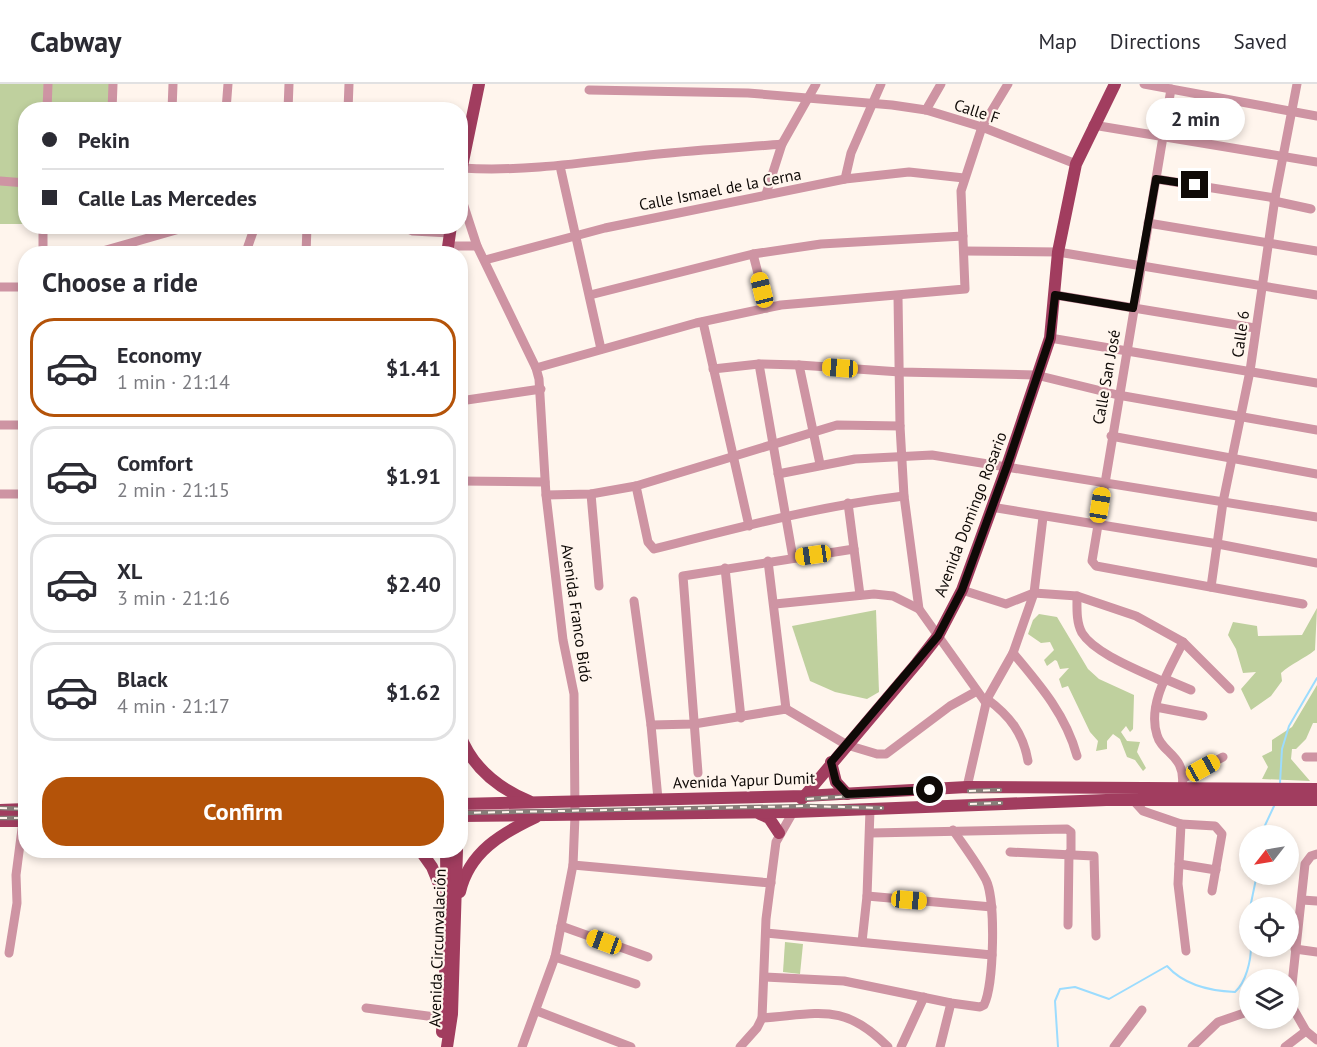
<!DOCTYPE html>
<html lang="en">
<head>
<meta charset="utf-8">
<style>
	body { margin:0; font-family:"PT Sans",sans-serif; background:#f2f2f3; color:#2b2b33; height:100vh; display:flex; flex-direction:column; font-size:22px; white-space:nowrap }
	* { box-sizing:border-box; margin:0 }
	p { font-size:20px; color:#7c7c81 }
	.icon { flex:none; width:33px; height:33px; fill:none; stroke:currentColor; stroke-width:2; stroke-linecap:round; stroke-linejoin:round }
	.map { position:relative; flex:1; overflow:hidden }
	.details { position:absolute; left:18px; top:162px; width:450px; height:612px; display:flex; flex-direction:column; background:#fff; border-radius:24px; box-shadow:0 3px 9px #0003 }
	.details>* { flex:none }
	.guide { position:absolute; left:18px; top:18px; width:450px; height:132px; border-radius:24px; box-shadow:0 3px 9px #0003; display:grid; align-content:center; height:132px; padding:0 24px; background:#fff }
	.needle { width:39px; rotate:239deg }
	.tools { position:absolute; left:1239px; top:741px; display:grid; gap:12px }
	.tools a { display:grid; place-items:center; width:60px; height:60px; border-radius:50%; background:#fff; box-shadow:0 3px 9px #0003; font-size:30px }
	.end { position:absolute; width:27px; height:27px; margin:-14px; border:8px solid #0f0a07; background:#fff; box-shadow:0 0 0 3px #fff }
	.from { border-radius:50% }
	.bubble { position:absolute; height:42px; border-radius:21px; background:#fff; box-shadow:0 3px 9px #0003; font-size:20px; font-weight:800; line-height:42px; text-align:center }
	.car { position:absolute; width:18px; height:36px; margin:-18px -9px; border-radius:8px; box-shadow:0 0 4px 2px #0007; background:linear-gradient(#f5c518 24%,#345 0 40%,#f5c518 0 76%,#345 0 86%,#f5c518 0) }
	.guide b { display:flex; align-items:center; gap:21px; height:57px; font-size:22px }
	.guide b+b { border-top:2px solid #e1e1e2 }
	.guide i { width:15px; height:15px; background:#2b2b33 }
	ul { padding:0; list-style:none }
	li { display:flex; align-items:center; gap:18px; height:99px; margin:0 12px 9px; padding:0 12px; border:3px solid #e1e1e2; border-radius:24px }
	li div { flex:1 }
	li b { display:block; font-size:22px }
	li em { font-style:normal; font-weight:800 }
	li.active { border-color:#b45309 }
	li>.icon { width:54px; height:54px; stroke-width:1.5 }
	h2 { padding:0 24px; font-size:27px; line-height:72px }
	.action { display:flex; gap:12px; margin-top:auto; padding:12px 24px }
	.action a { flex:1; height:69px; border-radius:24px; background:#b45309; color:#fff; font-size:24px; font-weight:800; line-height:69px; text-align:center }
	header { display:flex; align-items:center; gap:36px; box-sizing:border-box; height:84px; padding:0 30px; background:#fff; border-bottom:2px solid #e1e1e2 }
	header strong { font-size:28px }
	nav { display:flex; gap:33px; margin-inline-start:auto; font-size:21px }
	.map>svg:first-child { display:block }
	.green { fill:#bfd09e }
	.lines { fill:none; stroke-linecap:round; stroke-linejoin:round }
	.stream { stroke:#9cdcfe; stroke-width:2 }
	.minor { stroke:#ce94a3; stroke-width:9 }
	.major { stroke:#a13d5f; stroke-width:12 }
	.rail-casing { stroke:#867e79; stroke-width:4.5 }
	.rail { stroke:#fff5ed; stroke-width:2; stroke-dasharray:7; stroke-linecap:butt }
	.route { stroke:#0f0a07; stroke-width:8 }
	.labels { text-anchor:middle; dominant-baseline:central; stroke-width:4.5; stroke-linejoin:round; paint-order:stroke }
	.street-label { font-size:16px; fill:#0f0a07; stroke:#fff5ed }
</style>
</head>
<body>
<header>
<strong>Cabway</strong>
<nav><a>Map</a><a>Directions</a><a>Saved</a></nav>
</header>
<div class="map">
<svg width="1317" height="963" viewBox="0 0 1317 963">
	<rect width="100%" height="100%" fill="#fff5ed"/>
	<g class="green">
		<polygon points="0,0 116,0 115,25 26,26 25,140 0,140"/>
		<path d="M1317 524 1315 566C1304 575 1292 579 1281 589L1282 597 1271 612 1251 626 1241 605 1256 588 1243 589 1236 565 1228 551 1233 538 1257 542 1258 552 1302 551Z"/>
		<polygon points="876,526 879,608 867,615 835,608 810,597 792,542"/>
		<polygon points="1039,530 1057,533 1088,585 1099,595 1134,611 1133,645 1130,648 1126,642 1121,648 1127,657 1140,658 1137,668 1146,684 1143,687 1135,676 1127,673 1120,655 1113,650 1107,657 1107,665 1096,667 1098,657 1090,648 1068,602 1062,604 1059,595 1069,584 1060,585 1057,577 1055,576 1047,582 1044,576 1054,566 1050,558 1041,559 1028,550 1033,536"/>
		<polygon points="1317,601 1317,639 1313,639 1306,655 1296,665 1292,665 1291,675 1310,697 1262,695 1268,683 1262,672 1272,667 1272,656 1292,643"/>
		<polygon points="785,858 803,860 800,890 783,888"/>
	</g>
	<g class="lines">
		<g class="stream">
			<polyline points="1280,699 1282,665 1289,642 1317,594"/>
			<polyline points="1260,752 1275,720"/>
			<polyline points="1250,824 1257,790"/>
			<polyline points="1250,826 1247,841 1250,853"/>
			<path d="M1058 963 1055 917 1060 905 1075 903 1109 915 1167 882C1184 901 1210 907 1235 908 1246 898 1251 877 1251 862"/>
		</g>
		<g class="minor">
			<polyline points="1144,0 1317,32"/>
			<polyline points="1171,5 1092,477 1096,482 1303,520"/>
			<polyline points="589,6 748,9 892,21 926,26 982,43 1076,80"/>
			<polyline points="47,26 48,0"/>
			<polyline points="112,26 113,0"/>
			<polyline points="172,26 173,0"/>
			<polyline points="226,26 228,0"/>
			<polyline points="288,26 289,0"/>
			<polyline points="348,26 349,0"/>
			<polyline points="926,26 941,0"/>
			<polyline points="1093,41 1317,78"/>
			<polyline points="560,82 601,265"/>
			<path d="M462 84C525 88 587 78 649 71 693 66 738 64 782 60"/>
			<polyline points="845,95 851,69 881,0"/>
			<polyline points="1156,95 1275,114"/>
			<polyline points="0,97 26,99"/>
			<polyline points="460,110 477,162 536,284 539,295 546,411 563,556 574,610 575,732 573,781 555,873 522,963"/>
			<polyline points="766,110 782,60 816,0"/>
			<polyline points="1274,117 1311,125"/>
			<polyline points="1148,139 1317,167"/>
			<polyline points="401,142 413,147 450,149"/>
			<polyline points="448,162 477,162"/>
			<polyline points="964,167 1058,168 1317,211"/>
			<polyline points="170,168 246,168 255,142"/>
			<polyline points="43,170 43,142"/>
			<polyline points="92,170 190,142"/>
			<polyline points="306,170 307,142"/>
			<polyline points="753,170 767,224"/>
			<polyline points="485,176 605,144 845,95 909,88 964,94"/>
			<polyline points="0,203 26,203"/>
			<polyline points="590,211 753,170 821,160 963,152"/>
			<polyline points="1055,211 1255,244"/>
			<polyline points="898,213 900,342 904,412 919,525 986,619"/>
			<polyline points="703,238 749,442"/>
			<polyline points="1050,254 1317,299"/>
			<polyline points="759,280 793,474"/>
			<polyline points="799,281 820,380"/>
			<polyline points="536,284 696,239 781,221 965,205 961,107 982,43 1008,0"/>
			<polyline points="713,285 759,280 799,281 900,288 1036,291 1118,311 1317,346"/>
			<polyline points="460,317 541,305"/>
			<polyline points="0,341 26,341"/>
			<polyline points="1111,352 1317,390"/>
			<polyline points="778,390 855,375 932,371 1317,433"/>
			<polyline points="460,397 545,398"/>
			<path d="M636 402 648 458 654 465C737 444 819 422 904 412"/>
			<polyline points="0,410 26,410"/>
			<polyline points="591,410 599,502"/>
			<polyline points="546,411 591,410 636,402 837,341 900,342"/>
			<polyline points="848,419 860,511"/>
			<polyline points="991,423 1218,460 1317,479"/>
			<polyline points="768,477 786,625"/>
			<polyline points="725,484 741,634"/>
			<polyline points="1211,503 1223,418 1250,287 1275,114 1297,0"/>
			<polyline points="962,506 1006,520 1034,509 1077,512 1136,532 1183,558 1230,605"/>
			<path d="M1077 512C1077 524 1076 538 1082 549 1095 570 1141 587 1164 598"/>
			<polyline points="634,517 651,641 658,715"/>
			<polyline points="775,520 874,510 893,512 919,525"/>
			<path d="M1013 569C1040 601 1066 631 1077 672"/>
			<polyline points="1165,595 1191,606"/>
			<path d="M987 615C1010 632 1023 649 1028 677"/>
			<polyline points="1156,623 1203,632"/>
			<polyline points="651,641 694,640 786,625 847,661 877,670 886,670 950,622 977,607"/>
			<polyline points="1306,673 1317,673"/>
			<polyline points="698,689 683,492 854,465"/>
			<polyline points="1184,694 1223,673"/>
			<polyline points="967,703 987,615 1013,569 1034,509 1043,433"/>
			<path d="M1182 704C1187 671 1162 670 1157 651 1147 620 1170 585 1183 558"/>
			<polyline points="1133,716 1143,727 1181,740 1178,800 1186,867"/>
			<polyline points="1181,740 1215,742 1222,750 1212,807"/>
			<polyline points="871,749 1067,745 1071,748 1071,769"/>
			<polyline points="1010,768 1094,772 1096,852"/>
			<polyline points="1179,780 1216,786"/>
			<polyline points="573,781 771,799"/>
			<polyline points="867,812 992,823"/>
			<polyline points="1302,816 1317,817"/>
			<polyline points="1068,841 1069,769"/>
			<polyline points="561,842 648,873"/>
			<polyline points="766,849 992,871"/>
			<polyline points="862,858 867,812 870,726"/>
			<polyline points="1295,865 1317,868"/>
			<polyline points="9,869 17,819 16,791 23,737"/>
			<polyline points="555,873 636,900"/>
			<path d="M765 893 844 897 951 919 980 923 984 921C994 901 996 816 986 796 977 779 964 762 953 746"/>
			<polyline points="1290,919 1305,780 1311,772 1317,770"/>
			<polyline points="1290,919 1306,947 1317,956"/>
			<polyline points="366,924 443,934"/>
			<polyline points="537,927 631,963"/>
			<path d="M762 934C819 930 844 918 888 963"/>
			<polyline points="740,963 757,944 762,934 766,835 776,758 793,728"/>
			<polyline points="901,963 924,913"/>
			<polyline points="940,963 951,919"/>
			<polyline points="1114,963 1142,926"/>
			<polyline points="1192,963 1218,938 1250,927"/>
			<polyline points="1285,963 1306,947"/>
		</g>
		<g class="major">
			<polyline points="460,92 479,0"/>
			<polyline points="447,170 451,142"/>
			<path d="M460 651C472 683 498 704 529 717"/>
			<polyline points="831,678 836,698 847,710"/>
			<polyline points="802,715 917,579 938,552 962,506 1007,382 1050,254 1058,168 1076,80 1115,0"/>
			<polyline points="460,720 804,712 967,703 1317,705"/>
			<polyline points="0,726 26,725"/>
			<polyline points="760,730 769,734 779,749"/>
			<polyline points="460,732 793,728 1106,716 1317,716"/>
			<polyline points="0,737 26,737"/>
			<polyline points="420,766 432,783 443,810"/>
			<path d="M460 808C469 768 502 749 536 733"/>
			<polyline points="442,948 447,852 446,766"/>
			<polyline points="447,963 452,930 457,766"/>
		</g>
		<g class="rail-casing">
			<g id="rail">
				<polyline points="969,707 1000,706"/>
				<polyline points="807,715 882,710"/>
				<polyline points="970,720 1001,719"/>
				<polyline points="0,724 26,725"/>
				<polyline points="460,729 807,722 882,724"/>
				<polyline points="0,734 26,734"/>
			</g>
		</g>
		<use href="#rail" class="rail"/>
	</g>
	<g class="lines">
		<polyline class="route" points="930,706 847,710 836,698 831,678 938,552 962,506 1007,382 1050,254 1055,211 1133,224 1156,95 1195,101"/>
	</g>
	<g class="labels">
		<g class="street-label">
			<text transform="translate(977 27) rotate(18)">Calle F</text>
			<text transform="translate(720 105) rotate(-11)">Calle Ismael de la Cerna</text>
			<text transform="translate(1240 250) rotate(-82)">Calle 6</text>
			<text transform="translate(1106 293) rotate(-80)">Calle San José</text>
			<text transform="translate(970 430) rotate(-69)">Avenida Domingo Rosario</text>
			<text transform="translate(577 529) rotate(82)">Avenida Franco Bidó</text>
			<text transform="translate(744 696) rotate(-2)">Avenida Yapur Dumit</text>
			<text transform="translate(437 864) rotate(-88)">Avenida Circunvalación</text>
		</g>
	</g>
</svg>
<div class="tools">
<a><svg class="needle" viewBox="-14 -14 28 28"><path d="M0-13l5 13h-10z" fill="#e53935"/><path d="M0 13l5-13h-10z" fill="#7c7c81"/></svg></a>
<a><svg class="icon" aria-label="locate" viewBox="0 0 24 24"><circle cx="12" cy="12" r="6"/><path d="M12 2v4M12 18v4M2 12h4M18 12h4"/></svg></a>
<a><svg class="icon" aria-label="layers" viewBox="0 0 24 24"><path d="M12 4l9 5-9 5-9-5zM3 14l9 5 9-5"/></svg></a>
</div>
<i class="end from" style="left:930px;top:706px"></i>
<i class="end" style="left:1195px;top:101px"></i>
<div class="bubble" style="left:1146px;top:14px;width:99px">2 min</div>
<i class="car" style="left:762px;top:206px;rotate:346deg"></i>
<i class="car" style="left:840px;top:284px;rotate:274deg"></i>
<i class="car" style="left:1100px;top:421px;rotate:9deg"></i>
<i class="car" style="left:813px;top:471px;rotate:262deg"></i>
<i class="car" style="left:1203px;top:684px;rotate:61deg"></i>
<i class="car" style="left:909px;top:816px;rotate:95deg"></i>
<i class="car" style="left:604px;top:858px;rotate:290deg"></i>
<div class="guide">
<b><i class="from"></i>Pekin</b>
<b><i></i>Calle Las Mercedes</b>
</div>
<section class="details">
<h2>Choose a ride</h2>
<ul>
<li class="active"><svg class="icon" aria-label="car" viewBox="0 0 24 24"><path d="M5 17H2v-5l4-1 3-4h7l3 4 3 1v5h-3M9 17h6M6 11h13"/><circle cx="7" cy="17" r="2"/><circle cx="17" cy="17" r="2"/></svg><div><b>Economy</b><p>1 min · 21:14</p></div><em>$1.41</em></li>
<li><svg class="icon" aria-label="car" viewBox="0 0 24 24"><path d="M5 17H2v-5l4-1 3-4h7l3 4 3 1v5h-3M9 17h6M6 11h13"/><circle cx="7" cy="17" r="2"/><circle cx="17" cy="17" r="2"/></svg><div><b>Comfort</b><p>2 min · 21:15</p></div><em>$1.91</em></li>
<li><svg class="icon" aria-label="car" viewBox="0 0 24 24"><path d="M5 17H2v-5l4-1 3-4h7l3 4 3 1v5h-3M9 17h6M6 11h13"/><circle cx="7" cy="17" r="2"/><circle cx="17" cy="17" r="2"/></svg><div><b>XL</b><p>3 min · 21:16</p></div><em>$2.40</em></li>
<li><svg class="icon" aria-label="car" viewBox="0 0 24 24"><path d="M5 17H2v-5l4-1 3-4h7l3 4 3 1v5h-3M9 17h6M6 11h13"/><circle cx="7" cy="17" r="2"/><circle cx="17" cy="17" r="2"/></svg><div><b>Black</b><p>4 min · 21:17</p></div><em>$1.62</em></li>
</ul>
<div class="action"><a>Confirm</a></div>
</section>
</div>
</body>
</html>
